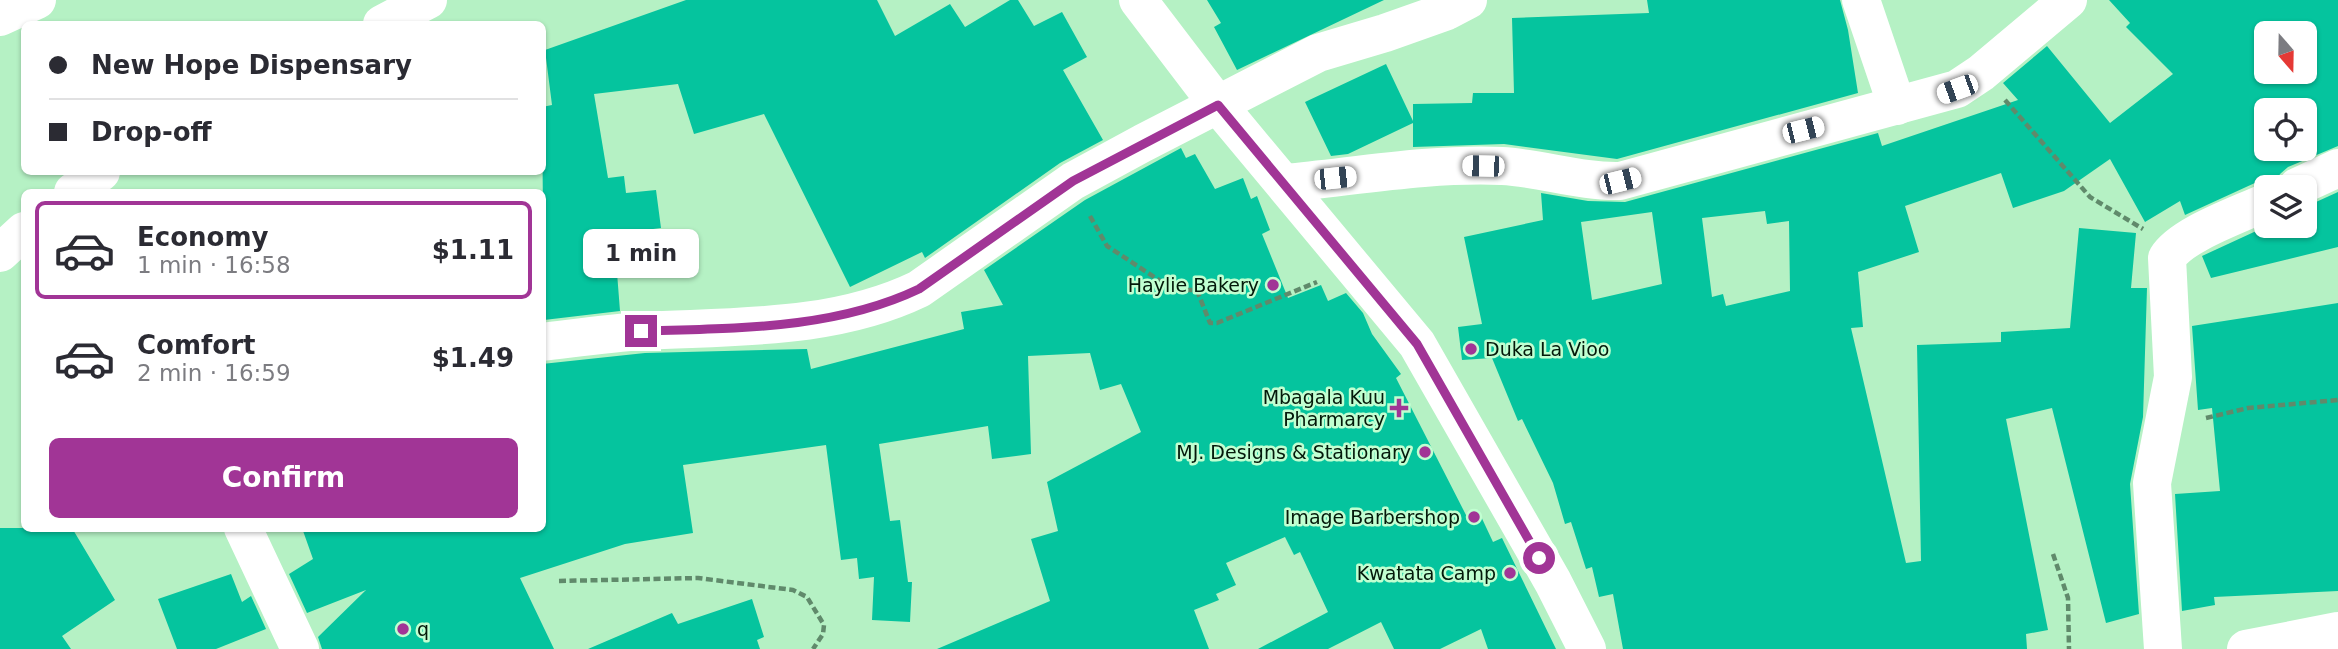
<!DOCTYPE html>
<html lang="en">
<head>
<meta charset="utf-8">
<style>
	body { margin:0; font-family:"DejaVu Sans",sans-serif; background:#f7f7f7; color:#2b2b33; height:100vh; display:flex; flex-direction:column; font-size:26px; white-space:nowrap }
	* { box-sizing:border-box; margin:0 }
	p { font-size:23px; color:#7c7c81 }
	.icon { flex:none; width:38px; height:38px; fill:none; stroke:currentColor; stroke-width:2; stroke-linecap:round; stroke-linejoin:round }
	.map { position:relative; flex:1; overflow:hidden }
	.details { position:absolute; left:21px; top:189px; width:525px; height:343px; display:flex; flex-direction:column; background:#fff; border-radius:10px; box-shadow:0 2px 5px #0004 }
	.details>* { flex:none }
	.hud { position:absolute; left:21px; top:21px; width:525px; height:154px; border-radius:10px; box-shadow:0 2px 5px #0004; display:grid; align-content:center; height:154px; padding:0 28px; background:#fff }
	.needle { width:46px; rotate:160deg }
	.fabs { position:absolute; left:2254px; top:21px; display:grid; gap:14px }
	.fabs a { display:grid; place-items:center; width:63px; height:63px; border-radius:10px; background:#fff; box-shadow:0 2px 5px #0004; font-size:35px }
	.end { position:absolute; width:32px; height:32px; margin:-16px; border:9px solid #a13596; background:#fff; box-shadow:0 0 0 4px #fff }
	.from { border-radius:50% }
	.bubble { position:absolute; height:49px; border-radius:10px; background:#fff; box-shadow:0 2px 5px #0004; font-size:23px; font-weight:600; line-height:49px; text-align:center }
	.car { position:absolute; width:21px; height:42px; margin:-21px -10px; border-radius:9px; box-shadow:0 0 5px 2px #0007; background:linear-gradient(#fff 24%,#345 0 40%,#fff 0 76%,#345 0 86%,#fff 0) }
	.hud b { display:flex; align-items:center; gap:24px; height:66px; font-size:26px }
	.hud b+b { border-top:2px solid #e1e1e2 }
	.hud i { width:18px; height:18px; background:#2b2b33 }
	ul { padding:12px 0 0; list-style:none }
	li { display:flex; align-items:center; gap:21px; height:98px; margin:0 14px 10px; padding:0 14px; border:4px solid transparent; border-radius:10px }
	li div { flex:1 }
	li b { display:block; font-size:26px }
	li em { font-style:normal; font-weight:600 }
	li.current { border-color:#a13596 }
	li>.icon { width:63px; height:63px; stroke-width:1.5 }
	.action { display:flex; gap:14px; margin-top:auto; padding:14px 28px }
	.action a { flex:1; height:80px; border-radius:10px; background:#a13596; color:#fff; font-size:28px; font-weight:600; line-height:80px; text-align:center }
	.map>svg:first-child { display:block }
	.building { fill:#05c49e; fill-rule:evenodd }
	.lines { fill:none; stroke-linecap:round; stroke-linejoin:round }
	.path { stroke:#608a6b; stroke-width:4.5; stroke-dasharray:7 3.5; stroke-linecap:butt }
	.street { stroke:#fff; stroke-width:38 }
	.secondary { stroke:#fff; stroke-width:38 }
	.route { stroke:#a13596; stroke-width:9 }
	.poi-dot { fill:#a13596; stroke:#c1ffd1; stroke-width:2.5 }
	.labels { text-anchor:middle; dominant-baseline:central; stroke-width:5; stroke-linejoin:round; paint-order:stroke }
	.poi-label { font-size:19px; fill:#03190a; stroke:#c1ffd1; text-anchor:end }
</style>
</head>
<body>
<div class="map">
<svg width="2338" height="649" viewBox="0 0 2338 649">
	<rect width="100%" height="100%" fill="#b5f1c4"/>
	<g class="building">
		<polygon points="686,0 877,0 895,36 950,4 965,27 1010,0 1018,0 1034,26 1062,12 1087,57 1063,70 1103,140 1060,163 925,258 922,252 850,287 764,114 694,134 678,84 594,94 608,178 624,176 626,193 656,190 661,228 614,234 620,311 544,320 542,107 552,105 545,50"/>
		<polygon points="1207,0 1384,0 1237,70 1214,27 1221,23"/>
		<polygon points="1647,0 1840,0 1848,30 1858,93 1617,159 1504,144 1413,147 1413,123 1348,154 1331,156 1305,102 1386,64 1413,121 1413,104 1472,103 1473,93 1514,93 1512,18 1649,13"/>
		<path d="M2109 0H2338V146L2288 167 2280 174 2276 183 2257 182 2185 215 2180 201 2145 222 2110 159 2064 191 2013 208 2001 173 1905 206 1919 252 1858 272 1863 327 1851 328 1906 563 1921 561 1917 345 2001 342V332L2070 328 2079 228 2136 233 2131 288H2147L2143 417 2130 484 2139 614 2106 623 2052 408 2006 419 2048 630 2026 634 2027 649H1623L1613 594 1599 597 1592 567 1586 569 1571 522 1565 524 1553 483 1522 419 1518 421 1492 358 1462 360 1458 327 1482 324 1464 237 1543 220 1541 193 1588 201 1625 202 1878 133 1882 146 2018 100 2003 83 2047 46 2110 123 2173 74 2126 27 2130 23ZM2266 33H2305V72H2266ZM2266 110H2305V149H2266ZM1765 211 1767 224 1789 221 1790 291 1726 306 1723 294 1712 297 1702 218ZM1652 212 1662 284 1592 300 1581 222Z"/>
		<polygon points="1181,148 1186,158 1195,154 1215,189 1243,178 1251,199 1257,196 1270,230 1262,234 1288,298 1321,285 1328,301 1346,293 1363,313 1372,334 1401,374 1396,378 1466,515 1478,510 1493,542 1502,538 1556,649 1488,649 1481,629 1440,649 1394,649 1381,622 1328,649 1258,649 1328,612 1300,552 1294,555 1285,537 1226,563 1236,585 1216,594 1219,600 1194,610 1209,649 937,649 1050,601 1031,539 1058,531 1047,482 1141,432 1121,384 1100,390 1090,353 1028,356 1031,454 992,459 988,426 879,444 890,521 900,520 908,582 912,582 910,622 872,620 874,577 859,579 857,558 841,560 826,445 683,465 693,533 625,544 520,578 554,649 322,649 318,637 366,590 307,613 289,574 313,559 302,528 542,528 542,364 645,353 807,349 811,369 964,329 961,312 1003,305 984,270 1085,200"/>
		<polygon points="2338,192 2338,247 2211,278 2202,256 2267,226 2305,226 2305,207"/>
		<polygon points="2338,303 2338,591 2214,597 2215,605 2182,611 2175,494 2220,491 2212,408 2198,410 2192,326"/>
		<polygon points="0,528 72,528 115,600 62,636 71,649 0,649"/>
		<polygon points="231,574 242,602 251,596 266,629 216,649 177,649 158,599"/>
		<polygon points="752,599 764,637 757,640 760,649 588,649 672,613 678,624"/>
	</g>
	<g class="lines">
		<g class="path">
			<polyline points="2005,100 2090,197 2143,229"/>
			<polyline points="1090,216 1107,246 1174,290 1194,290 1198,293 1210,323 1217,323 1317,282"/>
			<polyline points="2206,418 2248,408 2338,400"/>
			<polyline points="2053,554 2068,598 2069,649"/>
			<polyline points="559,581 698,578 793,590 807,597 824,625 823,634 813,649"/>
		</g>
		<g class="street">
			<polyline points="1861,0 1897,106"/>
			<polyline points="0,17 37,0"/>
			<polyline points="382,24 428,0"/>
			<path d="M1286 183C1358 176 1430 163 1502 166 1541 168 1580 182 1620 181L1957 89 1981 73 2068 0"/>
			<polyline points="2297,187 2338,168"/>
			<polyline points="73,192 101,172"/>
			<polyline points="0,253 24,231"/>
			<path d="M542 342C576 338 610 333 644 331 736 326 834 330 919 289L1073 181 1143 143 1318 53 1385 33 1447 11 1468 0"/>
			<polyline points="243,528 300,649"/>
			<path d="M2163 649 2152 483 2173 377 2167 258C2182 234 2239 215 2266 202"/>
		</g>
		<g class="secondary">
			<polyline points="1138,0 1218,105 1417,344 1553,582 1587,649"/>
			<polyline points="2246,649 2338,631"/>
		</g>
	</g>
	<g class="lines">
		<path class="route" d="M641 331C734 328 833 330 919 289L1073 181 1218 105 1417 344 1539 558"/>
	</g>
	<g class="poi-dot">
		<circle cx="1273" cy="285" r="7"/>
		<circle cx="1471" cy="349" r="7"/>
		<path d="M1395.5 397.5h7v7h7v7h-7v7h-7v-7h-7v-7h7z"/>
		<circle cx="1425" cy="452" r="7"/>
		<circle cx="1474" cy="517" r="7"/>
		<circle cx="1510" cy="573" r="7"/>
		<circle cx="403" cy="629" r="7"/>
	</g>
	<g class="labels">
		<g class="poi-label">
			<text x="1259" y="285">Haylie Bakery</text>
			<text x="1485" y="349" text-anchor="start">Duka La Vioo</text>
			<text x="1385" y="397">Mbagala Kuu<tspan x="1385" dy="22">Pharmarcy</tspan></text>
			<text x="1411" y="452">MJ. Designs &amp; Stationary</text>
			<text x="1460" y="517">Image Barbershop</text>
			<text x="1496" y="573">Kwatata Camp</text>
			<text x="417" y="629" text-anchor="start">q</text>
		</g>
	</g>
</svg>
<div class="fabs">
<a><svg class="needle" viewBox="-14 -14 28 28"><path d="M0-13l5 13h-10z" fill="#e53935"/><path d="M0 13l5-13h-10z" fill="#7c7c81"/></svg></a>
<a><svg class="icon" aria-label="locate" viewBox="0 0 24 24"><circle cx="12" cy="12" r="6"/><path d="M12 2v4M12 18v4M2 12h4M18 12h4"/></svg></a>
<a><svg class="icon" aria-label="layers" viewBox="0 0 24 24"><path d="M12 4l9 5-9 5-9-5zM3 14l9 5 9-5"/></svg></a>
</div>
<i class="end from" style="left:1539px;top:558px"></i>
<i class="end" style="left:641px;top:331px"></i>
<div class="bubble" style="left:583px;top:229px;width:116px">1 min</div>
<i class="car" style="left:1957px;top:89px;rotate:250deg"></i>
<i class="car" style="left:1803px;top:130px;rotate:76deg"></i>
<i class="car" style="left:1483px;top:166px;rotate:271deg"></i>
<i class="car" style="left:1335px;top:178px;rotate:84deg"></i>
<i class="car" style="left:1620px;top:181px;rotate:76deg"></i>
<div class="hud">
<b><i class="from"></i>New Hope Dispensary</b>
<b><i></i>Drop-off</b>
</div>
<section class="details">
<ul>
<li class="current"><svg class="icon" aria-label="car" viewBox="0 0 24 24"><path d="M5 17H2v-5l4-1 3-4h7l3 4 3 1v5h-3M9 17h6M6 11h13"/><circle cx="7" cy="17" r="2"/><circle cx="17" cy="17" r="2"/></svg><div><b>Economy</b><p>1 min · 16:58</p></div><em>$1.11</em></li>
<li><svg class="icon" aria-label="car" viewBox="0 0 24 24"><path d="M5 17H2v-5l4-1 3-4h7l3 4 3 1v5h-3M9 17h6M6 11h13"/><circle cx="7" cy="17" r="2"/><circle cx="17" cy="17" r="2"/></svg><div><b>Comfort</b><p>2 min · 16:59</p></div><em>$1.49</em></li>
</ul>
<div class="action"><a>Confirm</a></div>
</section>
</div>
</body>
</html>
